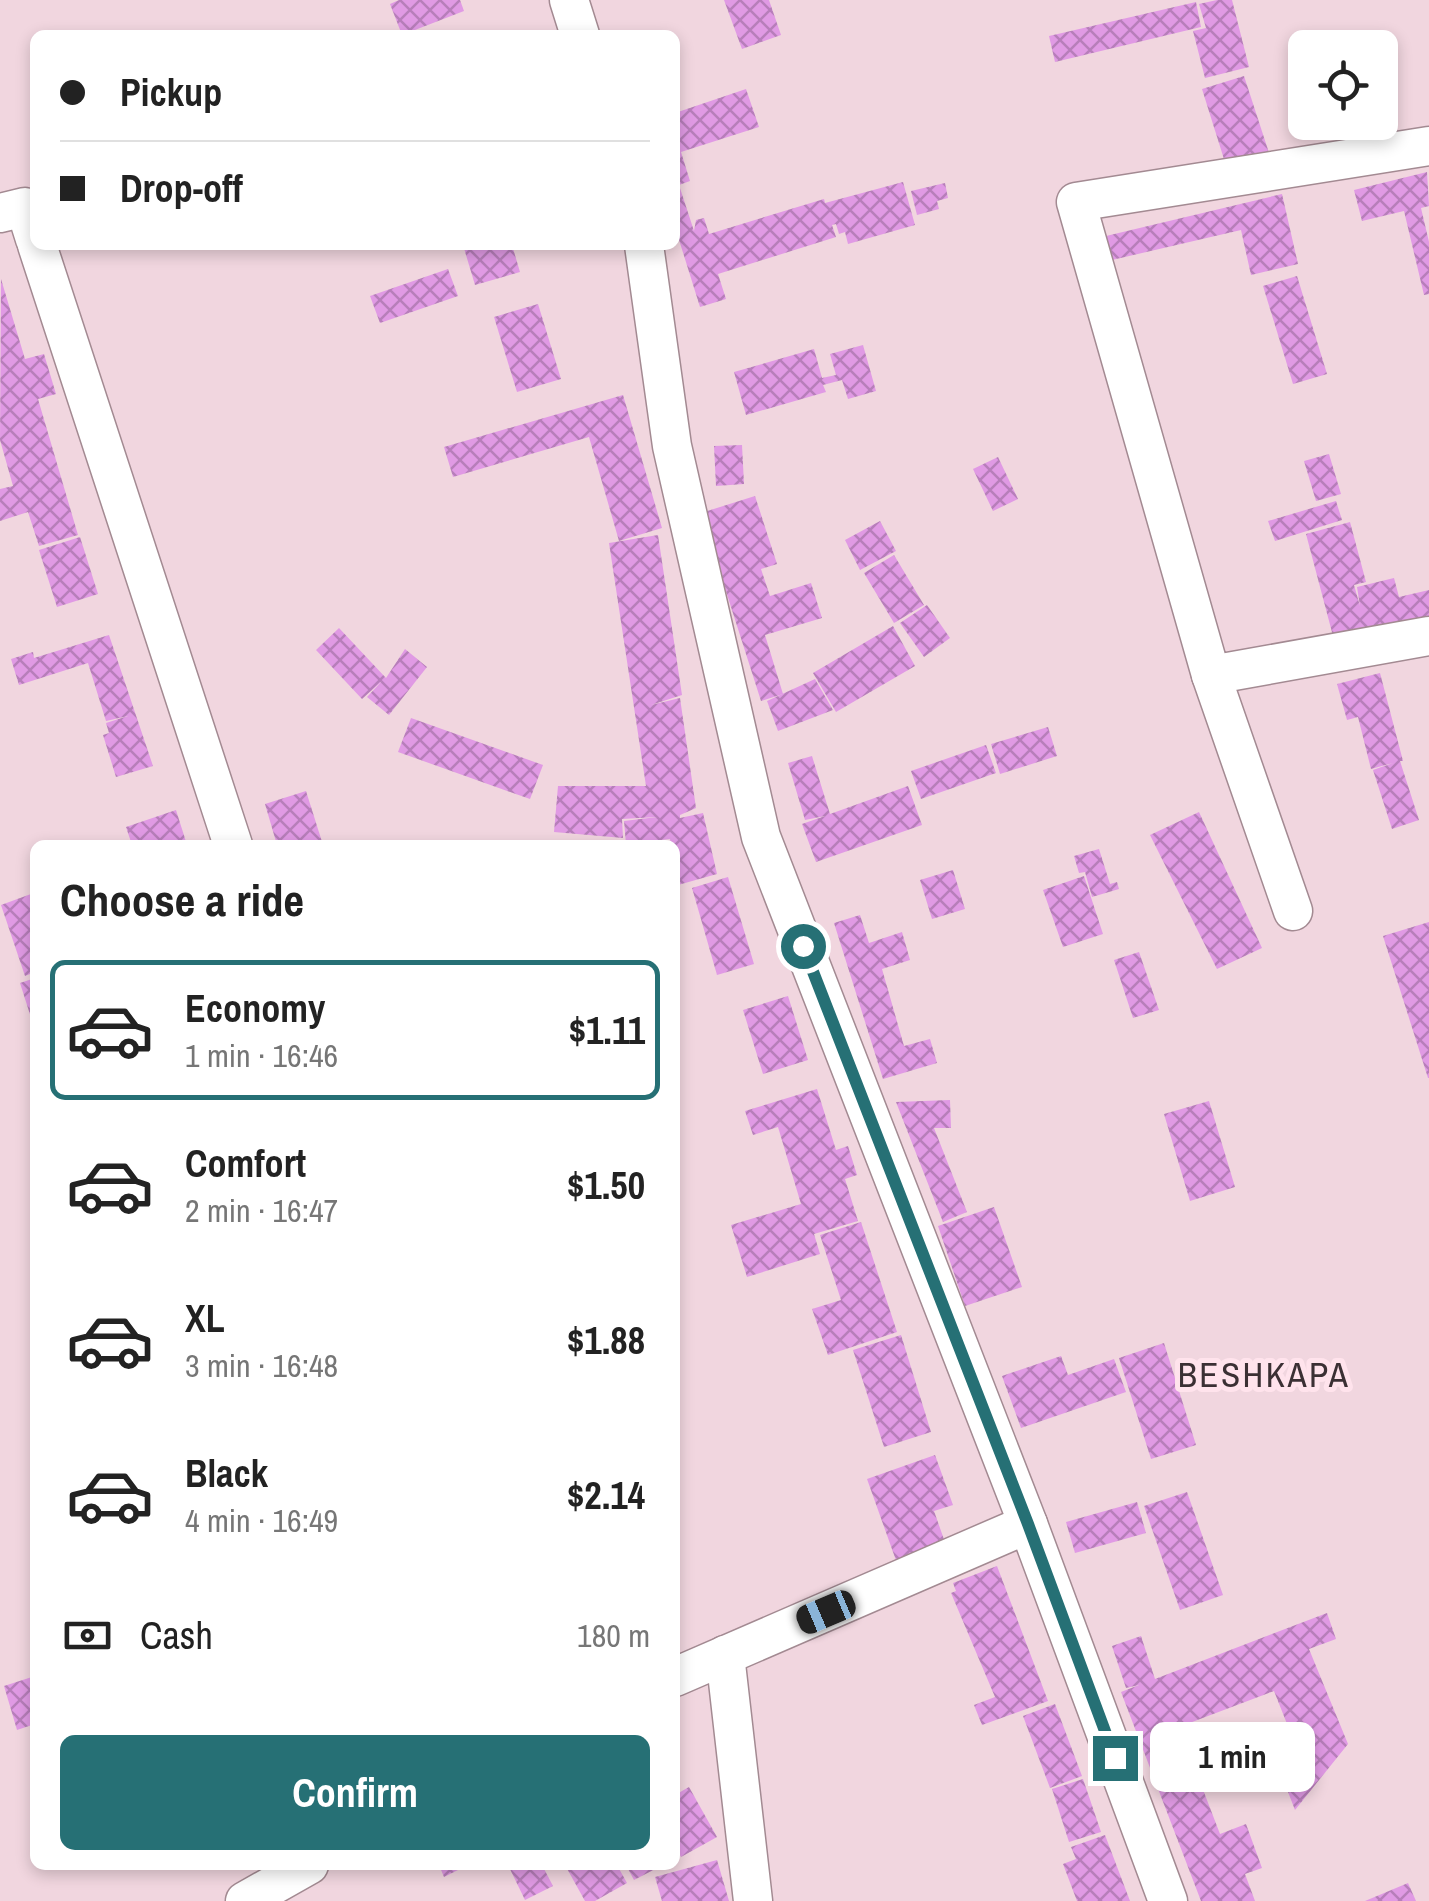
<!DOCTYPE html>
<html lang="en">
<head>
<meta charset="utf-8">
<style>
	body { margin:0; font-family:"Archivo Narrow",sans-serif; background:#f6f6f6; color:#222; height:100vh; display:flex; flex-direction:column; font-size:38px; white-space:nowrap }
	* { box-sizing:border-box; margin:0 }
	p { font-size:32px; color:#767676 }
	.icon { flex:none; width:55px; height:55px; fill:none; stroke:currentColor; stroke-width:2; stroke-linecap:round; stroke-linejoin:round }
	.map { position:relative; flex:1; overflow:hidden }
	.panel { position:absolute; left:30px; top:840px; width:650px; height:1030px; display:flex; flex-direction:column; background:#fff; border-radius:15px; box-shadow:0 5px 15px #0003 }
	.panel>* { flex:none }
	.hud { position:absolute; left:30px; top:30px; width:650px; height:220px; border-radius:15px; box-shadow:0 5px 15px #0003; display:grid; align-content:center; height:220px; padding:0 30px; background:#fff }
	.controls { position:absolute; left:1288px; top:30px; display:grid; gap:20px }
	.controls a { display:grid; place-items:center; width:110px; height:110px; border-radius:15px; background:#fff; box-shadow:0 5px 15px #0003; font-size:50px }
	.end { position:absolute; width:45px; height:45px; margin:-22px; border:12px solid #267075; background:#fff; box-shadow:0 0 0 5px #fff }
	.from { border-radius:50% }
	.bubble { position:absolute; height:70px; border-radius:15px; background:#fff; box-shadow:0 5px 15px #0003; font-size:32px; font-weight:700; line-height:70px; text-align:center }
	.car { position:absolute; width:30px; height:60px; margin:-30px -15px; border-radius:12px; box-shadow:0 0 8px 2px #0007; background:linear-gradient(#222 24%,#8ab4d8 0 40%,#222 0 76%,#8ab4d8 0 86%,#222 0) }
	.hud b { display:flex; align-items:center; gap:35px; height:95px; font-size:38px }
	.hud b+b { border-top:2px solid #e0e0e0 }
	.hud i { width:25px; height:25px; background:#222 }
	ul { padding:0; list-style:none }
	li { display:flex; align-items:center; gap:30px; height:140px; margin:0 20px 15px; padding:0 10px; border:5px solid transparent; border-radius:15px }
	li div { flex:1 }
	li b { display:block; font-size:38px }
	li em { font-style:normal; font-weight:700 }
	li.selected { border-color:#267075 }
	li>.icon { width:90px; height:90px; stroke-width:1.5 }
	h2 { padding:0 30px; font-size:45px; line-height:120px }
	.pay { display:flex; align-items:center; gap:25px; height:110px; padding:0 30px; font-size:38px }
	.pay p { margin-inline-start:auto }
	.action { display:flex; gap:20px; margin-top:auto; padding:20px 30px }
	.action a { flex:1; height:115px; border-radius:15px; background:#267075; color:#fff; font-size:40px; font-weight:700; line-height:115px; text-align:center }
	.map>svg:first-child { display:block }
	.building { fill:url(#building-cross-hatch) }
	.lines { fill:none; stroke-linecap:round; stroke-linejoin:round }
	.minor-casing { stroke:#a38a92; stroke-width:41 }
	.minor { stroke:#fff; stroke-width:38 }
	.route { stroke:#267075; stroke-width:12 }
	.labels { text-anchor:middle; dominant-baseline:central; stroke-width:10; stroke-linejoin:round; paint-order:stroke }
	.quarter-label { font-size:35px; letter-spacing:2.5px; fill:#3b3034; stroke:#ffe3ec }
</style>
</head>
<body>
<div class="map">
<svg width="1429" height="1901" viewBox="0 0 1429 1901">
	<defs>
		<pattern id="building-cross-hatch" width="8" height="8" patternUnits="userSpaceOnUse" patternTransform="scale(2.5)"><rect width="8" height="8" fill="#e09ae4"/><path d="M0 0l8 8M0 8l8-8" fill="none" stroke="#b77eba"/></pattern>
	</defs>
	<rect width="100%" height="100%" fill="#f1d6df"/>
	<g class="building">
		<polygon points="399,0 460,0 464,11 402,35 390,4"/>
		<polygon points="724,0 769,0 781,35 742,49"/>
		<polygon points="1217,0 1232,0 1249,67 1205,78 1193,31 1206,28 1199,4"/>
		<polygon points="1196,2 1201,27 1055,62 1049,36"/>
		<polygon points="1244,76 1271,159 1228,172 1202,89"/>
		<polygon points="746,89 759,127 681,152 690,181 679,185 694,231 696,220 704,218 709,234 824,199 825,203 903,182 915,225 848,244 845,232 839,234 836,224 832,225 836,237 718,274 726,299 700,307 675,227 675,113"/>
		<polygon points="1427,172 1429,206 1421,208 1429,242 1429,294 1424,295 1404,211 1362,221 1354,190"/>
		<polygon points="945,183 948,198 937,201 939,209 917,215 911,191"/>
		<polygon points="1282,194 1298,264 1251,275 1241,230 1112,260 1106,236"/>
		<polygon points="463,245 512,245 520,272 475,285"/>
		<polygon points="448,269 458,296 380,323 370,296"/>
		<polygon points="1297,276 1327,374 1293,384 1263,286"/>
		<polygon points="1,279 25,359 44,354 56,394 38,399 78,535 39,546 28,512 0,521 0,489 13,486 0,440"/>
		<polygon points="538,304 561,379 517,392 494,317"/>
		<polygon points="863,345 876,391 848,399 842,380 823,385 826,392 746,415 734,372 814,349 822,378 836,375 830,354"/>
		<polygon points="623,395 662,528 619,541 589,437 453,477 444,447"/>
		<polygon points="742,445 744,484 716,486 714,446"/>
		<polygon points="1329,454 1341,494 1316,501 1304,461"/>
		<polygon points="998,457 1018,499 993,511 973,469"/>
		<polygon points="755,496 777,564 761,569 770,596 811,583 822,618 765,635 783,694 761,701 701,513"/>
		<polygon points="1336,501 1342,520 1275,541 1268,521"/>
		<polygon points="880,521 896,551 860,570 845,540"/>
		<polygon points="1350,522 1366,582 1354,585 1360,606 1357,587 1394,578 1399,597 1429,590 1429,623 1368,637 1366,627 1333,636 1306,534"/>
		<polygon points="658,535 682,695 651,705 680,698 696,808 680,815 680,818 703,813 717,874 678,885 675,845 671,845 670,839 626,844 624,821 657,817 622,819 623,838 554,832 558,786 646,786 609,543"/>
		<polygon points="80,537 98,594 57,607 39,550"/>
		<polygon points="894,555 924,605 894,623 864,573"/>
		<polygon points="927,605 950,638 924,657 900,623"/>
		<polygon points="893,626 915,666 836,712 813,673"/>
		<polygon points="339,628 386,678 405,649 427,667 389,715 367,697 382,681 362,699 316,650"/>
		<polygon points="109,635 153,766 116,777 103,735 109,733 106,723 128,716 106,721 88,663 19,685 11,659 33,652 34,658"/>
		<polygon points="1380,673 1403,761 1400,761 1419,820 1392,829 1373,770 1393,763 1371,769 1358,717 1347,720 1337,684"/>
		<polygon points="815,679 833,710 778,731 767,701"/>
		<polygon points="411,718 543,765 530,799 398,752"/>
		<polygon points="1048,727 1057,756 1000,774 991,744"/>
		<polygon points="986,745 996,773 921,799 911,771"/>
		<polygon points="812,756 830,814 908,786 922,825 816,862 802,824 825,816 805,820 788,763"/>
		<polygon points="306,791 323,845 277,845 265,804"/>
		<polygon points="176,810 187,845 132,845 126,827"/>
		<polygon points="1199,812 1262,948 1217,969 1150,835"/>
		<polygon points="1099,849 1110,884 1117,882 1119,889 1092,897 1085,872 1079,873 1074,856"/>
		<polygon points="953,870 965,909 932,919 920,880"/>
		<polygon points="1084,876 1103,934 1063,947 1043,890"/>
		<polygon points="728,877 754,964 717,975 692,888"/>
		<polygon points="31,894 35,905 35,972 25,976 1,905"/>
		<polygon points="860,915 869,943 902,932 910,960 882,969 904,1046 930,1039 937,1063 883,1079 834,923"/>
		<polygon points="1429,922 1429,1078 1428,1078 1383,936"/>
		<polygon points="1139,952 1159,1010 1133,1018 1114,960"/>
		<polygon points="35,978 35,1027 34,1027 20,983"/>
		<polygon points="788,996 808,1060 763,1074 743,1010"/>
		<polygon points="817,1089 836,1150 848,1146 857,1175 845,1179 858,1221 814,1234 820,1254 747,1277 731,1225 801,1204 778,1127 753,1135 745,1111"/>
		<polygon points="950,1100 951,1128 934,1128 967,1212 943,1222 896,1102"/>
		<polygon points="1209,1101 1235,1187 1190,1201 1164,1114"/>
		<polygon points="994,1207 1022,1287 965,1306 938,1226"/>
		<polygon points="861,1222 897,1332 828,1355 812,1309 841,1300 820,1235"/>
		<polygon points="901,1335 931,1432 884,1447 853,1350"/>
		<polygon points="1164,1343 1196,1445 1151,1459 1119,1358"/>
		<polygon points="1061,1356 1068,1375 1114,1359 1126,1392 1021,1428 1002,1376"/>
		<polygon points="935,1455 953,1505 934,1511 947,1548 898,1566 867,1479"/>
		<polygon points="1187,1492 1223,1595 1180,1610 1144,1506"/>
		<polygon points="1137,1502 1146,1533 1075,1553 1066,1522"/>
		<polygon points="997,1566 1048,1701 982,1725 974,1705 995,1697 951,1593 956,1591 953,1583"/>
		<polygon points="1327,1613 1336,1639 1309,1649 1348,1744 1295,1810 1269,1743 1291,1734 1274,1691 1179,1727 1220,1834 1246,1824 1262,1868 1245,1874 1255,1901 1201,1901 1121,1692 1139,1685 1126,1688 1112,1646 1141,1636 1155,1679"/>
		<polygon points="35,1676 35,1724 17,1730 4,1686"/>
		<polygon points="1055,1704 1082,1776 1050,1788 1023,1716"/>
		<polygon points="1083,1779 1101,1832 1069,1842 1052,1789"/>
		<polygon points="689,1787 717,1837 681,1857 675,1846 675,1795"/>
		<polygon points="1105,1835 1130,1901 1077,1901 1063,1864 1076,1859 1071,1847"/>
		<polygon points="717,1860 729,1901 662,1901 655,1877"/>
		<polygon points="439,1865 468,1865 444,1877"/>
		<polygon points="508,1865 542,1865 553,1886 525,1900"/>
		<polygon points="565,1865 617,1865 627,1883 595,1901 585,1901"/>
		<polygon points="626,1865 663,1865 634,1880"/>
		<polygon points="1408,1883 1416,1901 1365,1901"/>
	</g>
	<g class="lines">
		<g class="minor-casing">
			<g id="minor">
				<polyline points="569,0 580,35"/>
				<polyline points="1429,146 1076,202 1211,675 1429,636"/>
				<polyline points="0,213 25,207 35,239"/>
				<polyline points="37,245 233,845"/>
				<polyline points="644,245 672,446 761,837 1028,1524 1168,1901"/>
				<polyline points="1211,675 1293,911"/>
				<polyline points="725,1655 753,1901"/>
				<polyline points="675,1677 1028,1524"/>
				<polyline points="245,1901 309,1865"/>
			</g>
		</g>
		<use href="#minor" class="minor"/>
	</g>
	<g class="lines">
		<polyline class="route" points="803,946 1028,1524 1115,1758"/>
	</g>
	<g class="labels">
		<g class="quarter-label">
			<text x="1264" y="1374">BESHKAPA</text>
		</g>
	</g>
</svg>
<div class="controls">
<a><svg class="icon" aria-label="locate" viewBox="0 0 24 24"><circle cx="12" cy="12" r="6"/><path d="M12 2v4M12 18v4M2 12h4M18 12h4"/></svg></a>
</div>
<i class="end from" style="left:803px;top:946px"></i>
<i class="end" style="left:1115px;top:1758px"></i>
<div class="bubble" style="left:1150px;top:1722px;width:165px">1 min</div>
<i class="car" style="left:826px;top:1612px;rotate:247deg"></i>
<div class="hud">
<b><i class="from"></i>Pickup</b>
<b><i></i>Drop-off</b>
</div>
<section class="panel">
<h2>Choose a ride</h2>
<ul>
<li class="selected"><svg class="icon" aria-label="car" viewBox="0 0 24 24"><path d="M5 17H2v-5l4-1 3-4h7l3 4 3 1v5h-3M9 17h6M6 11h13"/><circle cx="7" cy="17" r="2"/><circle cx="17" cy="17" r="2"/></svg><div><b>Economy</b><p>1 min · 16:46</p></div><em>$1.11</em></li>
<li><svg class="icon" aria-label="car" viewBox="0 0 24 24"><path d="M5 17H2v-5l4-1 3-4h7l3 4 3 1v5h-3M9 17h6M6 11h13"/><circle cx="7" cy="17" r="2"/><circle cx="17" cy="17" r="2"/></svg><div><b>Comfort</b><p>2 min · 16:47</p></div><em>$1.50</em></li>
<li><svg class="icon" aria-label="car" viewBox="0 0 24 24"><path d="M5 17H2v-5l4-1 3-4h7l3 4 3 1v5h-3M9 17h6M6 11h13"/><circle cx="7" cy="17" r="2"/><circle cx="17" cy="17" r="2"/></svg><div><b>XL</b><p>3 min · 16:48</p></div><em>$1.88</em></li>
<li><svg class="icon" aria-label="car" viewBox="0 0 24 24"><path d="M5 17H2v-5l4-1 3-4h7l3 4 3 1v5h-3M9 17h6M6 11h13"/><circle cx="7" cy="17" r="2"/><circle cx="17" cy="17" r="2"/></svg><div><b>Black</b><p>4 min · 16:49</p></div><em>$2.14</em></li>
</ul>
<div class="pay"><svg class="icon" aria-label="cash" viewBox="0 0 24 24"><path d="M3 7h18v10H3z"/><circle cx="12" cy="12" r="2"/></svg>Cash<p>180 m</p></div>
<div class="action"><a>Confirm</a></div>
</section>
</div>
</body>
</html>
